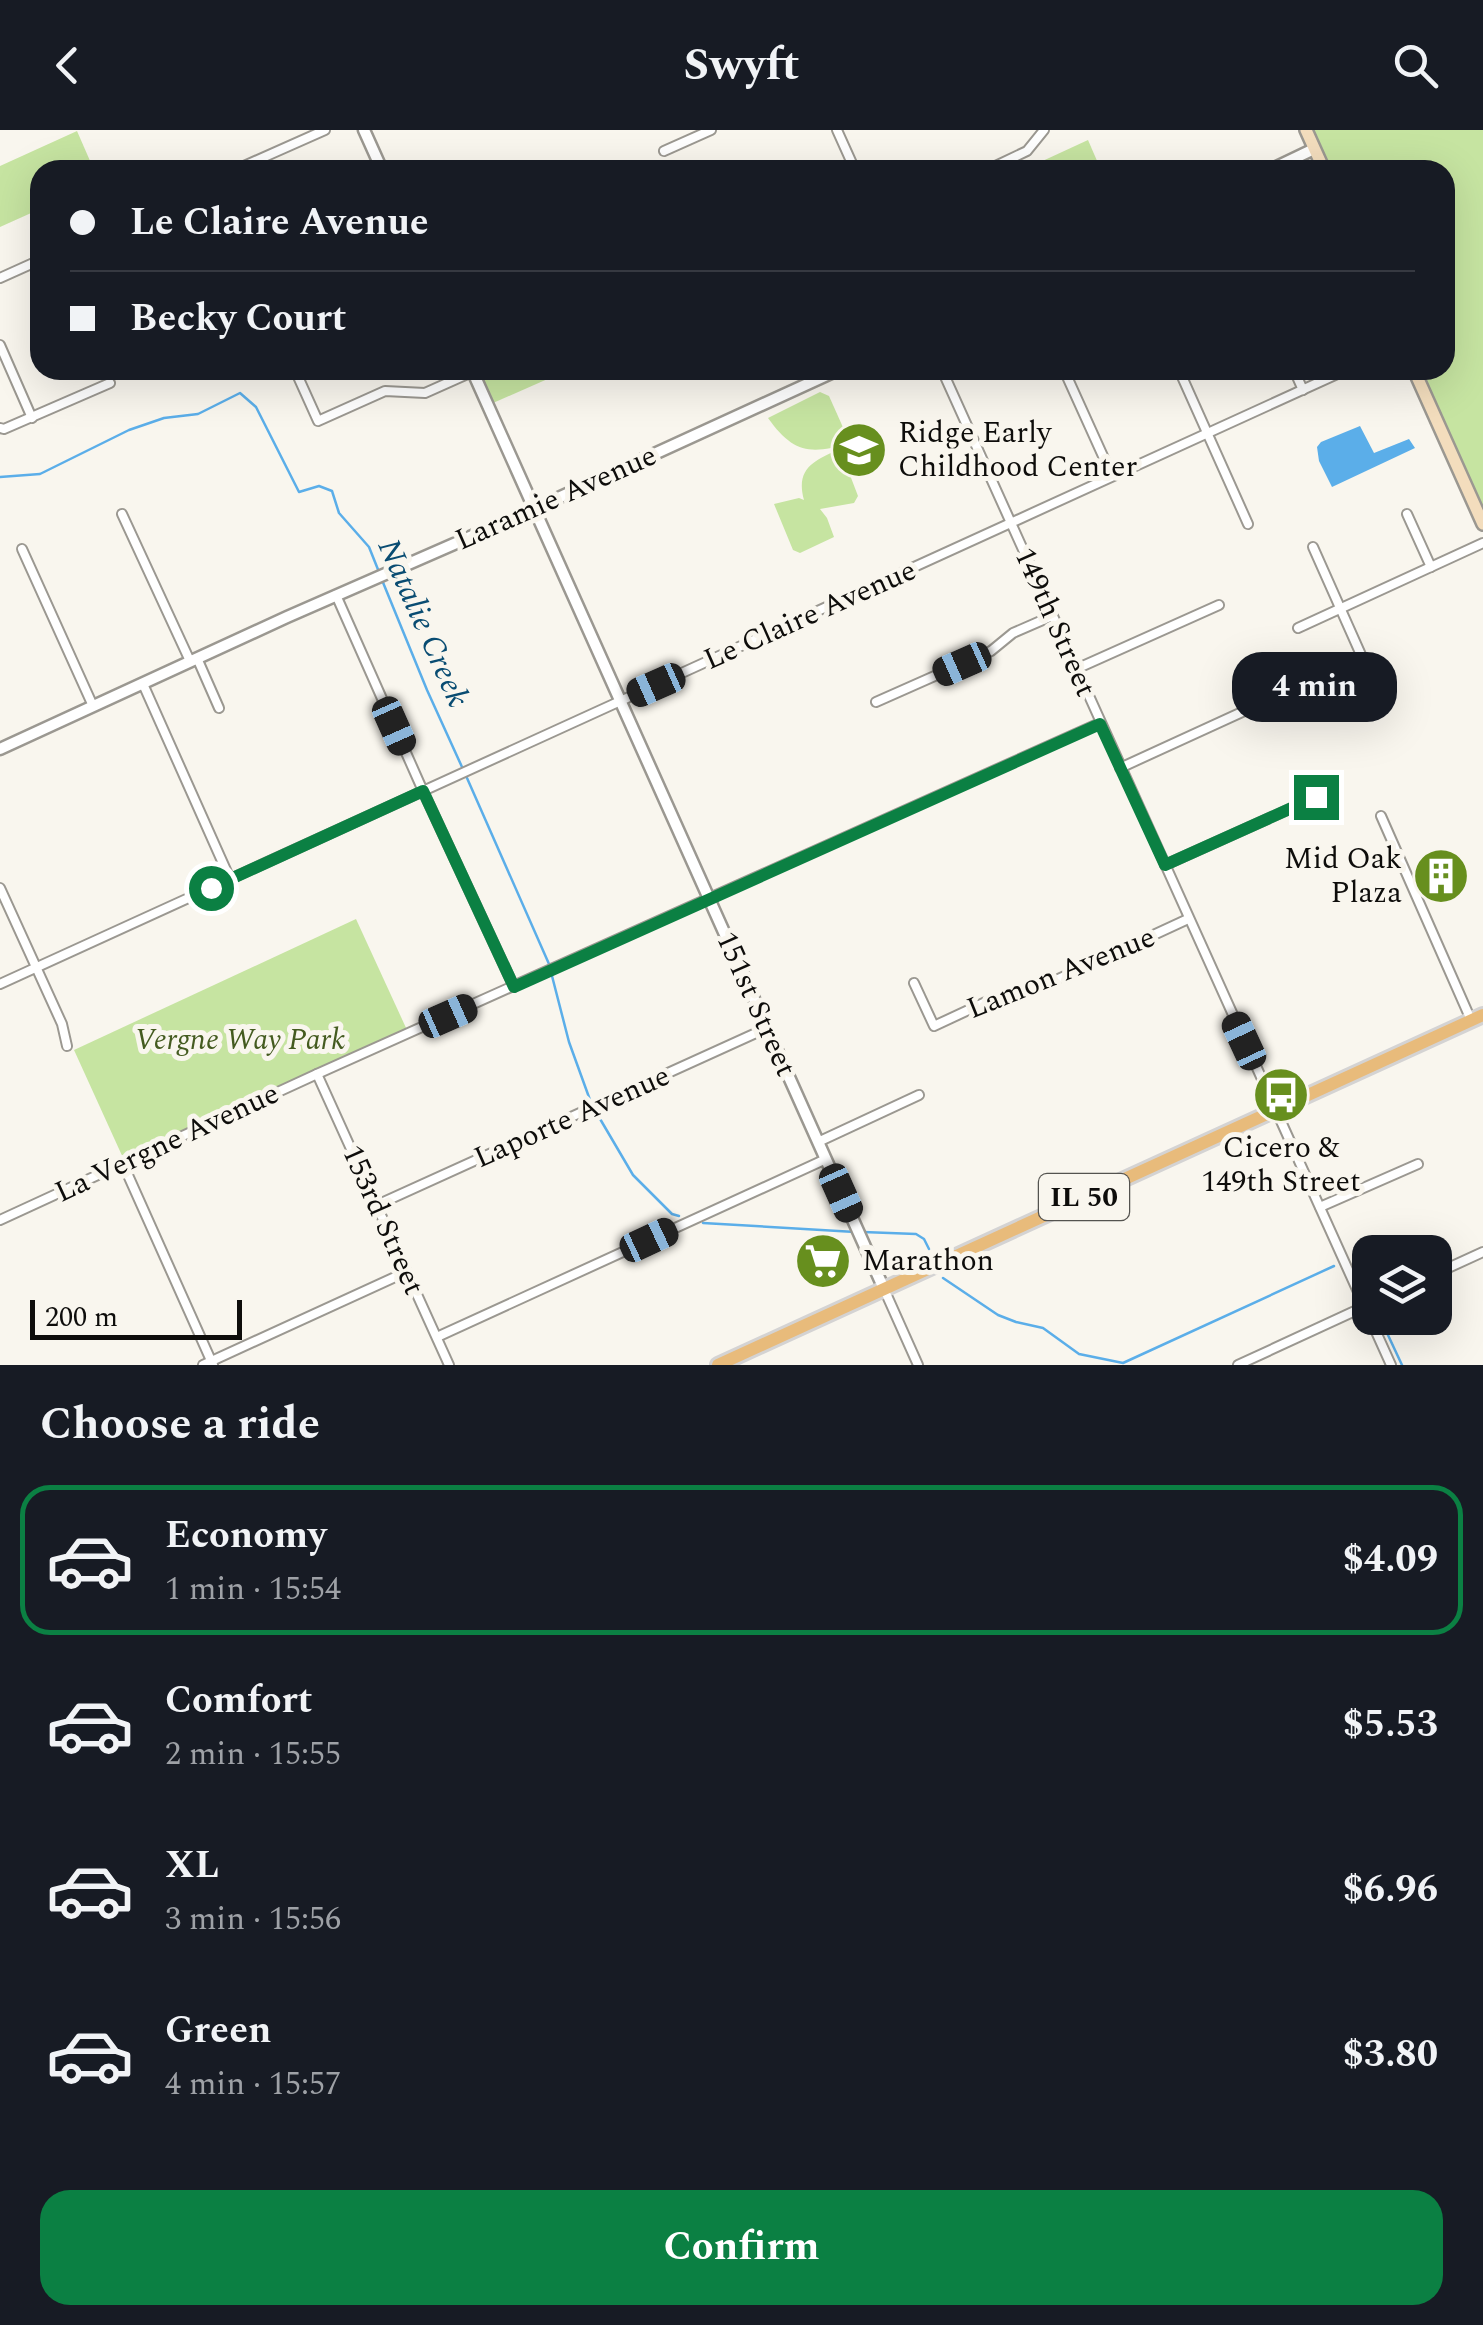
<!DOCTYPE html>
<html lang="en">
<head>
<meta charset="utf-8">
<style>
	body { margin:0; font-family:Spectral,serif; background:#20242c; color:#f1f3f6; height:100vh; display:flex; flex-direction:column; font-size:38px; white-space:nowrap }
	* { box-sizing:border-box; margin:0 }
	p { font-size:32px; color:#9ea1a6 }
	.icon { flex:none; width:55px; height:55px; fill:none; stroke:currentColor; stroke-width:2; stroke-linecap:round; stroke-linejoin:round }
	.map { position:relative; height:1235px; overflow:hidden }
	.details { display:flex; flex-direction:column; background:#171b24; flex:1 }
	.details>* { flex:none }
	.hud { position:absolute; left:30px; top:30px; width:1425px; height:220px; border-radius:30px; box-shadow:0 10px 40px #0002; display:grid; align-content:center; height:220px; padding:0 40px; background:#171b24 }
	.tools { position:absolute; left:1352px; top:1105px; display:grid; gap:20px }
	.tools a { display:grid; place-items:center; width:100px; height:100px; border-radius:20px; background:#171b24; box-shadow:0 10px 40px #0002; font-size:50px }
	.scale { position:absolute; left:30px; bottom:25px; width:212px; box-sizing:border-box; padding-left:10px; border:5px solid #0e0d0b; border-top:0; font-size:28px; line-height:35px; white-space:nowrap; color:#0e0d0b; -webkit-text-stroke:8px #f9f6ee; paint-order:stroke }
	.end { position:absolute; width:45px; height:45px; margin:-22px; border:12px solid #0b8043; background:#fff; box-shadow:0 0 0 5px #fff }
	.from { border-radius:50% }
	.bubble { position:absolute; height:70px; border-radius:30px; background:#171b24; box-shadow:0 10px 40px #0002; font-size:32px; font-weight:700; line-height:70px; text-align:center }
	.car { position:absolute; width:30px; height:60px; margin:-30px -15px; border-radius:12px; box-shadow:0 0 8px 2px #0007; background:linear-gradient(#222 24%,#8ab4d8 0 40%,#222 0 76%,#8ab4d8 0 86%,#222 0) }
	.hud b { display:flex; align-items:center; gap:35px; height:95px; font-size:38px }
	.hud b+b { border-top:2px solid #363941 }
	.hud i { width:25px; height:25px; background:#f1f3f6 }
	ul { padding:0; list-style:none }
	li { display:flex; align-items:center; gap:30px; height:150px; margin:0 20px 15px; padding:0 20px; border:5px solid transparent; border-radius:30px }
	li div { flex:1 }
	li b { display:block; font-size:38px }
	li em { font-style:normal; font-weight:700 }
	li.selected { border-color:#0b8043 }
	li>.icon { width:90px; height:90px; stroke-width:1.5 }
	h2 { padding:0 40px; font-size:45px; line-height:120px }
	.button { display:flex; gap:20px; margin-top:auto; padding:20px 40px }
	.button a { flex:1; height:115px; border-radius:30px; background:#0b8043; color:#fff; font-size:40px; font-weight:700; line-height:115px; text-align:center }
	header { display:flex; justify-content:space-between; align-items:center; height:130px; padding:0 40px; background:#171b24; font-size:45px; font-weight:700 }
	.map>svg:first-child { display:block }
	.green { fill:#c6e4a1 }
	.water { fill:#5baee9 }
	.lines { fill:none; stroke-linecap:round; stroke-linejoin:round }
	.stream { stroke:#5baee9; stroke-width:2.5 }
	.minor-casing { stroke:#9b9891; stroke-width:12 }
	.tertiary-casing { stroke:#9b9891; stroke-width:15 }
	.secondary-casing { stroke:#9b9891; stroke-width:16 }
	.primary-casing { stroke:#d4d3d3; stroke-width:18 }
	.minor { stroke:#fff; stroke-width:8 }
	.tertiary { stroke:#fff; stroke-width:10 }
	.secondary { stroke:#f3ddbd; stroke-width:11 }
	.primary { stroke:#e8bb7b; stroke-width:12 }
	.route { stroke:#0b8043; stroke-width:12 }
	.labels { text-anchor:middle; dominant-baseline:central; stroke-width:10; stroke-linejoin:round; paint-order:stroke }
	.shield { fill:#f9f6ee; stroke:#54534f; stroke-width:2.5 }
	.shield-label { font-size:28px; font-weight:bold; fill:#0e0d0b }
	.poi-label { font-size:30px; fill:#0e0d0b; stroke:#f9f6ee; text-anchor:start }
	.street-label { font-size:30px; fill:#0e0d0b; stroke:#f9f6ee }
	.park-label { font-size:30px; font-style:italic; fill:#445b20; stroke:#f9f6ee }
	.water-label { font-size:32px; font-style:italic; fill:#094c72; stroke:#f9f6ee }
</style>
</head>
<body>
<header><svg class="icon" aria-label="back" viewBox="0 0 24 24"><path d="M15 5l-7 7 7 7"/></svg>Swyft<svg class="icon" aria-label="search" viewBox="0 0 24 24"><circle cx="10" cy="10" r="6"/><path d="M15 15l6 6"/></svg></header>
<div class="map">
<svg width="1483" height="1235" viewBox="0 0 1483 1235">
	<rect width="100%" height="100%" fill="#f9f6ee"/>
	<g class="green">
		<polygon points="1312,0 1483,0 1483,381 1420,240 1445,240 1445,40 1330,40"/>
		<polygon points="77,1 94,40 40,40 40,79 0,97 0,36"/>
		<polygon points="1088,10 1101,40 1023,40"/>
		<polygon points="478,240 568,240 493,273"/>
		<path d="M820 262 829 266 850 313C810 325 793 323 768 288Z"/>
		<path d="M840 319 858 366 854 373 820 379 827 388 834 407 800 423 793 420 774 374 799 368 804 370C795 338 815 330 840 319Z"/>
		<polygon points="356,789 407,900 124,1030 74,920"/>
	</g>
	<polygon class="water" points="1360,296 1374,323 1409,309 1415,318 1332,357 1319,331 1317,317 1321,312"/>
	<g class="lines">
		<g class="stream">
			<polyline points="0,347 40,344 129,300 164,288 198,284 240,263 256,277 299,362 319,356 332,361 339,383 369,417 379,442"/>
			<polyline points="382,450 427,560 462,637"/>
			<polyline points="467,648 549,834"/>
			<polyline points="552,846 569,912 590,970"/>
			<polyline points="596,982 633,1045 672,1084 679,1086"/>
			<polyline points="703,1093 855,1102"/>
			<polyline points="863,1102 916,1104 924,1109 929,1119"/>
			<polyline points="1356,1141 1368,1162"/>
			<polyline points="943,1148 998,1185 1016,1192 1043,1198 1079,1224 1123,1233 1334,1136"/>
			<polyline points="1380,1188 1402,1235"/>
		</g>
		<g class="minor-casing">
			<g id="minor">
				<polyline points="837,0 855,40"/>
				<polyline points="664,21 711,0"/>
				<polyline points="235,40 325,0"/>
				<polyline points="987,40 1027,21 1044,0"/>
				<polyline points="0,148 40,130"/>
				<polyline points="0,215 32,288"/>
				<polyline points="295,240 318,291 385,261 425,263 472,242"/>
				<polyline points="942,240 1391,1235"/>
				<polyline points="1064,240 1112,346"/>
				<polyline points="1179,240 1248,394"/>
				<polyline points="1294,240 1303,260"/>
				<polyline points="0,298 4,299 110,253"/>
				<polyline points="122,384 190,531"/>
				<polyline points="1407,384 1431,437"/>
				<polyline points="1313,417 1374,554"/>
				<polyline points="22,419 93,576"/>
				<polyline points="336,465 423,661 514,857"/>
				<polyline points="1298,498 1483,413"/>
				<polyline points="197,528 219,578"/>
				<polyline points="1076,539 1219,475"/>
				<polyline points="143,554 230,749"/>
				<polyline points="876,572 991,521 1013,503 1052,486"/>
				<polyline points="1120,638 1264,572"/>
				<polyline points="1381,686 1471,890"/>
				<polyline points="1165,735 1316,667"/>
				<polyline points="0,758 62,894 67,916"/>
				<polyline points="914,853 934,896 990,870 1026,864 1188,789"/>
				<polyline points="0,854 1346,240"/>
				<polyline points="317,944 449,1235"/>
				<polyline points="818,1012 919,965"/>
				<polyline points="123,1034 213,1235"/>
				<polyline points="377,1075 767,898"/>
				<polyline points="1320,1077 1418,1034"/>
				<polyline points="0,1090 317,944 1100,593"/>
				<polyline points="1435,1144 1483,1122"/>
				<polyline points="884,1159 918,1235"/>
				<polyline points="437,1207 826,1029"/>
				<polyline points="203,1235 406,1142"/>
				<polyline points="1238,1235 1370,1174"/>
			</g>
		</g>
		<g class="tertiary-casing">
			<g id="tertiary">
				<polyline points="364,0 382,40"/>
				<polyline points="1270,40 1314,19"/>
				<polyline points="472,240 884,1159"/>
				<polyline points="0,619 287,487 534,379 838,240"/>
			</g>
		</g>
		<g class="secondary-casing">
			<g id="secondary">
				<polyline points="1306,0 1324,40"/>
				<polyline points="1414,240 1483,394"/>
			</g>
		</g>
		<g class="primary-casing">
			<polyline id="primary" points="718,1235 1483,885"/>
		</g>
		<use href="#minor" class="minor"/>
		<use href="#tertiary" class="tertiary"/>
		<use href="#secondary" class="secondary"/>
		<use href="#primary" class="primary"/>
	</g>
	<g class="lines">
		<polyline class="route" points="211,758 423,661 514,857 1100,594 1165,735 1316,667"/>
	</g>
	<defs>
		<g id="school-disc" transform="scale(2.875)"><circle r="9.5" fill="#678f1e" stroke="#f9f6ee"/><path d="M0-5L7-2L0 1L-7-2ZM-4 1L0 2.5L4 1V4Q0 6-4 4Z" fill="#fff"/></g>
		<g id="building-disc" transform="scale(2.875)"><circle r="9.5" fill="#678f1e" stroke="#f9f6ee"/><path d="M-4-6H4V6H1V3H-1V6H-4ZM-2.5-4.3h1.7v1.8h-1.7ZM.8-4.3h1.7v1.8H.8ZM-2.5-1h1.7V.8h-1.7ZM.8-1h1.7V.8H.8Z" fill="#fff"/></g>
		<g id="bus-disc" transform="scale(2.875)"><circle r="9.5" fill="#678f1e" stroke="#f9f6ee"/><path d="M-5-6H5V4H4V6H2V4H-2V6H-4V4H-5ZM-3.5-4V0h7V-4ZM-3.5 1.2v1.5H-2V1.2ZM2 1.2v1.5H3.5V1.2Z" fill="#fff"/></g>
		<g id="supermarket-disc" transform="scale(2.875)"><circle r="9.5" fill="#678f1e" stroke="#f9f6ee"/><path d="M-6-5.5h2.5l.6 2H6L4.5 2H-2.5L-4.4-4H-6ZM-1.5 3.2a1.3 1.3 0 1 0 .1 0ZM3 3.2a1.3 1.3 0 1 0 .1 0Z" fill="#fff"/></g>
	</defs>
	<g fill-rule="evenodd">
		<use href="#school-disc" x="859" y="320"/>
		<use href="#building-disc" x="1441" y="746"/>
		<use href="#bus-disc" x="1281" y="965"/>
		<use href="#supermarket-disc" x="823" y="1131"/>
	</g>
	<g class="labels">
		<rect class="shield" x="1039" y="1044" width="90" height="46" rx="8"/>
		<g class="shield-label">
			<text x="1084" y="1067">IL 50</text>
		</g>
		<g class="poi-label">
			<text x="898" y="303">Ridge Early<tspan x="898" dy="34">Childhood Center</tspan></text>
			<text x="1402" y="729" text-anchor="end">Mid Oak<tspan x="1402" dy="34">Plaza</tspan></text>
			<text x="1281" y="1018" text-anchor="middle">Cicero &amp;<tspan x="1281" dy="34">149th Street</tspan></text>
			<text x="862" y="1131">Marathon</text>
		</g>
		<g class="street-label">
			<text transform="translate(556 368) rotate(-24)">Laramie Avenue</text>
			<text transform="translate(810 485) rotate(-24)">Le Claire Avenue</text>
			<text transform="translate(1055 492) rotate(66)">149th Street</text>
			<text transform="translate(1061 843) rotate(-22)">Lamon Avenue</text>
			<text transform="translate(756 874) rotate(66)">151st Street</text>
			<text transform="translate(572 987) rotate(-24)">Laporte Avenue</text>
			<text transform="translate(167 1013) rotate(-25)">La Vergne Avenue</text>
			<text transform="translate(383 1090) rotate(66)">153rd Street</text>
		</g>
		<g class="park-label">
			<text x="240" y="910">Vergne Way Park</text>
		</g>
		<g class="water-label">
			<text transform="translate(423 493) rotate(66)">Natalie Creek</text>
		</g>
	</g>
</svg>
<div class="tools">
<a><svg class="icon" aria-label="layers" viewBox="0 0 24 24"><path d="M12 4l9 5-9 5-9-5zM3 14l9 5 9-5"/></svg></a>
</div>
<div class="scale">200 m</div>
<i class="end from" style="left:211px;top:758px"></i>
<i class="end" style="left:1316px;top:667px"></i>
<div class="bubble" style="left:1232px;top:522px;width:165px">4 min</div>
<i class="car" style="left:962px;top:534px;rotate:246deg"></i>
<i class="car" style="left:656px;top:555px;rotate:246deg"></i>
<i class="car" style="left:394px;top:596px;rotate:156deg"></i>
<i class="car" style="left:448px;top:886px;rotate:66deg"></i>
<i class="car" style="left:1244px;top:911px;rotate:335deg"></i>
<i class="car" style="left:841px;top:1063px;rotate:156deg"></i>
<i class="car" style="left:649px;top:1110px;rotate:65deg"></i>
<div class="hud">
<b><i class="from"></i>Le Claire Avenue</b>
<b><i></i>Becky Court</b>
</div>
</div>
<section class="details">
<h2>Choose a ride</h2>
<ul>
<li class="selected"><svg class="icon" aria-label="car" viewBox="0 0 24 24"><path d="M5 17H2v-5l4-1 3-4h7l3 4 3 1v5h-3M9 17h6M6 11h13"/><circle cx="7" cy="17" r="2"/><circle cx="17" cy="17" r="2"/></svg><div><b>Economy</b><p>1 min · 15:54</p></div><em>$4.09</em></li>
<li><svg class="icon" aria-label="car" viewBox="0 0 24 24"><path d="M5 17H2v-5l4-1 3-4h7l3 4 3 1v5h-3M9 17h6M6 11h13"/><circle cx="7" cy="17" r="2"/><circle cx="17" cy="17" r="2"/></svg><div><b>Comfort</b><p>2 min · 15:55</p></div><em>$5.53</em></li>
<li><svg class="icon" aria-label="car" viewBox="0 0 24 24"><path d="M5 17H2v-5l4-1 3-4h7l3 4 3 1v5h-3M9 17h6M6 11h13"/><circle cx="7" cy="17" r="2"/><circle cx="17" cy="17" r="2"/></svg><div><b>XL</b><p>3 min · 15:56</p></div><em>$6.96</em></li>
<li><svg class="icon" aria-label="car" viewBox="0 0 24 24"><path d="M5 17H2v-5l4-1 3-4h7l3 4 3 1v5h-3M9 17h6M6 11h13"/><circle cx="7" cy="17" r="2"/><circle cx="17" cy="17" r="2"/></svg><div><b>Green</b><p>4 min · 15:57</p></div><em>$3.80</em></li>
</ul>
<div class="button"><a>Confirm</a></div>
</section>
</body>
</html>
